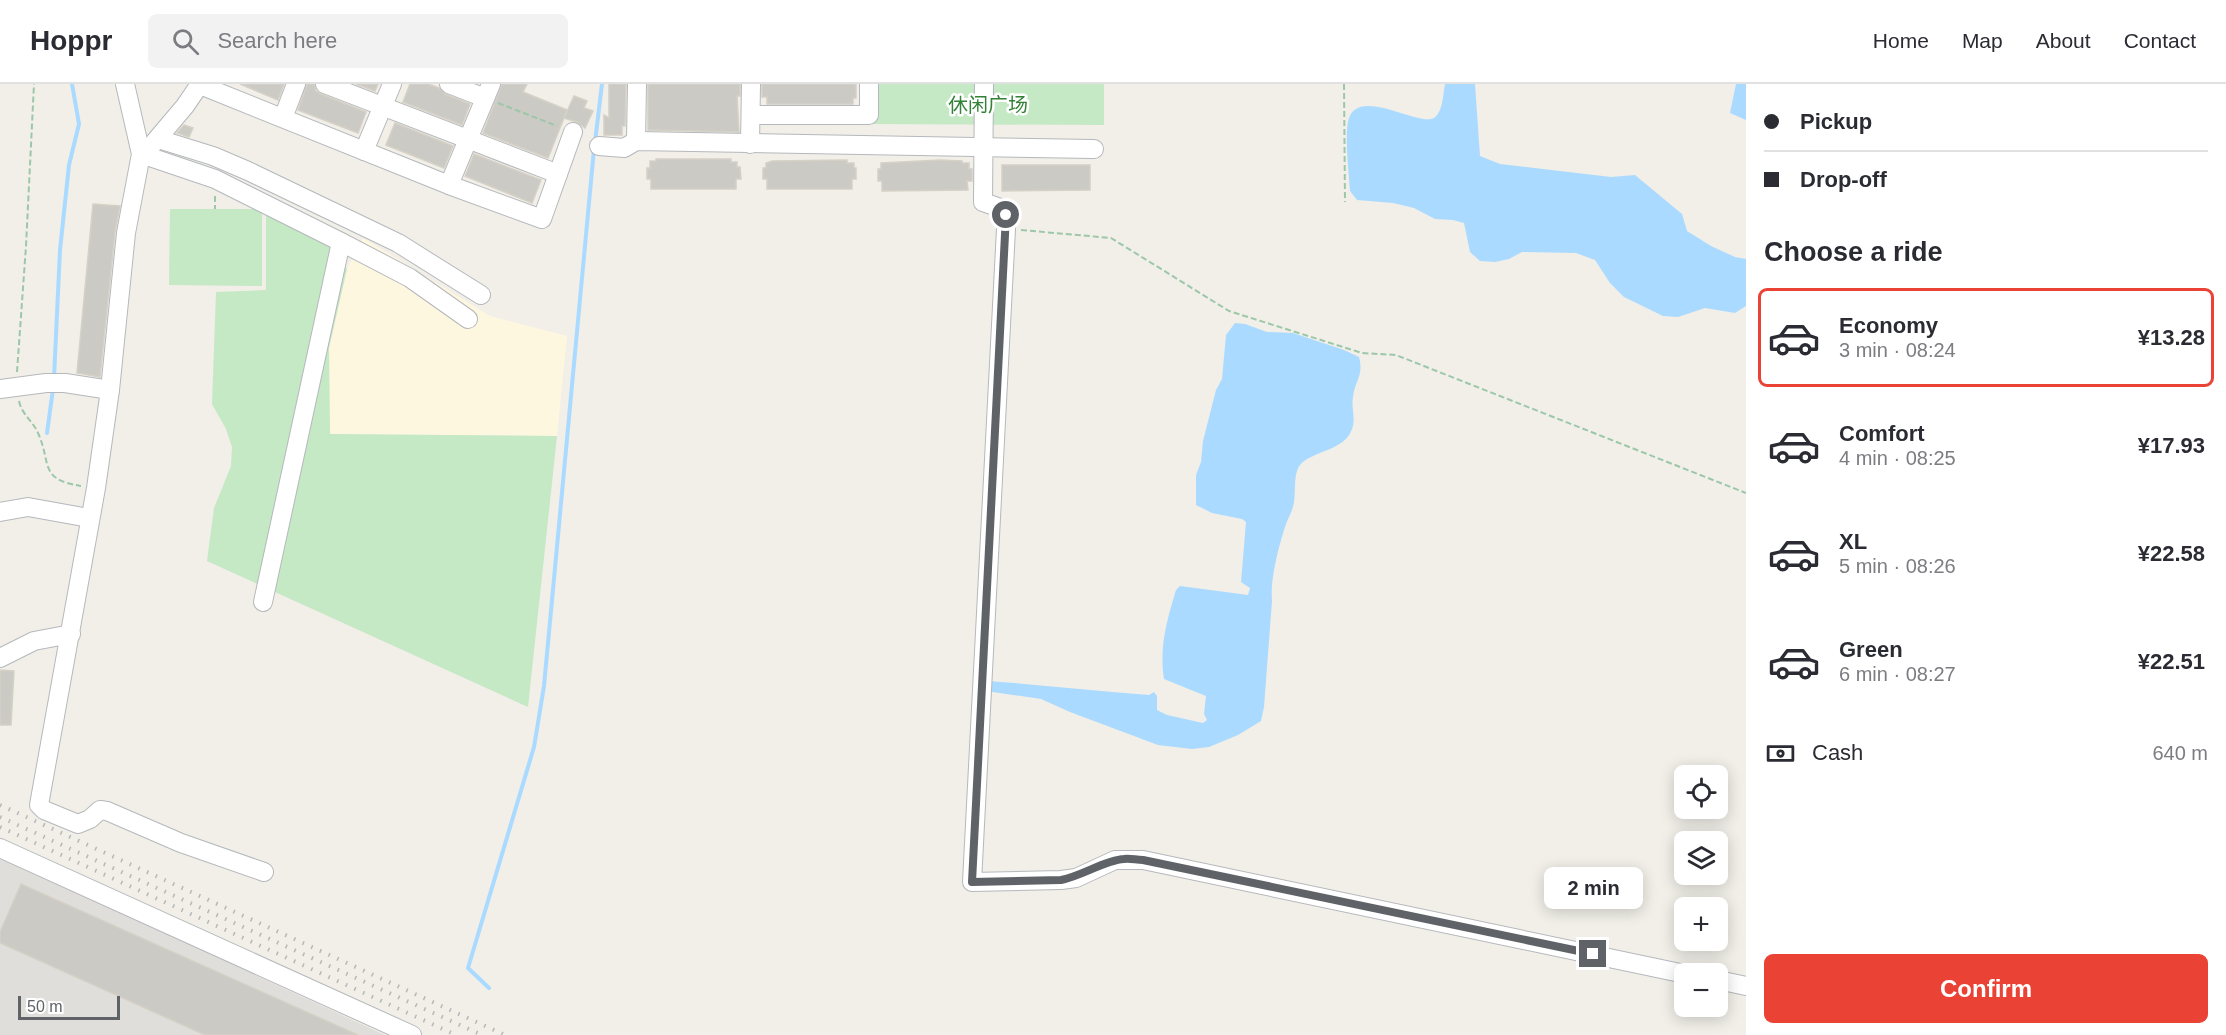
<!DOCTYPE html>
<html lang="en">
<head>
<meta charset="utf-8">
<style>
	body { margin:0; font-family:Arial,"Noto Sans SC",sans-serif; background:#f2f2f3; color:#2b2b33; height:100vh; display:flex; flex-direction:column; font-size:22px; white-space:nowrap }
	* { box-sizing:border-box; margin:0 }
	p { font-size:20px; color:#7c7c81 }
	.icon { flex:none; width:33px; height:33px; fill:none; stroke:currentColor; stroke-width:2; stroke-linecap:round; stroke-linejoin:round }
	.map { position:relative; flex:1; overflow:hidden }
	.details { display:flex; flex-direction:column; background:#fff; width:480px }
	.details>* { flex:none }
	.banner { display:grid; align-content:center; height:132px; padding:0 18px; background:#fff }
	.tools { position:absolute; left:1674px; top:681px; display:grid; gap:12px }
	.tools a { display:grid; place-items:center; width:54px; height:54px; border-radius:9px; background:#fff; box-shadow:0 3px 15px #0003; font-size:30px }
	.scale { position:absolute; left:18px; bottom:15px; width:102px; box-sizing:border-box; padding-left:6px; border:3px solid #5f6368; border-top:0; font-size:16px; line-height:21px; white-space:nowrap; color:#5f6368; -webkit-text-stroke:4px #fff; paint-order:stroke }
	.end { position:absolute; width:27px; height:27px; margin:-14px; border:8px solid #5f6368; background:#fff; box-shadow:0 0 0 3px #fff }
	.from { border-radius:50% }
	.bubble { position:absolute; height:42px; border-radius:9px; background:#fff; box-shadow:0 3px 15px #0003; font-size:20px; font-weight:600; line-height:42px; text-align:center }
	.banner b { display:flex; align-items:center; gap:21px; height:57px; font-size:22px }
	.banner b+b { border-top:2px solid #e1e1e2 }
	.banner i { width:15px; height:15px; background:#2b2b33 }
	ul { padding:0; list-style:none }
	li { display:flex; align-items:center; gap:18px; height:99px; margin:0 12px 9px; padding:0 6px; border:3px solid transparent; border-radius:9px }
	li div { flex:1 }
	li b { display:block; font-size:22px }
	li em { font-style:normal; font-weight:600 }
	li.active { border-color:#ea4335 }
	li>.icon { width:54px; height:54px; stroke-width:1.5 }
	h2 { padding:0 18px; font-size:27px; line-height:72px }
	.pay { display:flex; align-items:center; gap:15px; height:66px; padding:0 18px; font-size:22px }
	.pay p { margin-inline-start:auto }
	.action { display:flex; gap:12px; margin-top:auto; padding:12px 18px }
	.action a { flex:1; height:69px; border-radius:9px; background:#ea4335; color:#fff; font-size:24px; font-weight:600; line-height:69px; text-align:center }
	header { display:flex; align-items:center; gap:36px; box-sizing:border-box; height:84px; padding:0 30px; background:#fff; border-bottom:2px solid #e1e1e2 }
	header strong { font-size:28px }
	nav { display:flex; gap:33px; margin-inline-start:auto; font-size:21px }
	.search { width:420px; height:54px; background:#f2f2f3; display:flex; align-items:center; gap:15px; box-sizing:border-box; padding:0 21px; border-radius:9px; color:#7c7c81; font-size:22px }
	main { display:flex; flex:1; min-height:0 }
	.map>svg:first-child { display:block }
	.commercial { fill:#fef7e0 }
	.industrial { fill:#e0deda }
	.green { fill:#c5e8c5 }
	.water { fill:#aadaff }
	.lines { fill:none; stroke-linecap:round; stroke-linejoin:round }
	.stream { stroke:#aadaff; stroke-width:4 }
	.building { fill:#cccac5; stroke:#d6d1c6; stroke-width:1.5 }
	.minor-casing { stroke:#b5b8bc; stroke-width:20 }
	.path { stroke:#9cc7a9; stroke-width:2; stroke-dasharray:6 3; stroke-linecap:butt }
	.minor { stroke:#fff; stroke-width:18 }
	.rail { stroke:#b6b7b8; stroke-width:4; stroke-dasharray:1.5 8; stroke-linecap:butt }
	.route { stroke:#5f6368; stroke-width:8 }
	.labels { text-anchor:middle; dominant-baseline:central; stroke-width:5; stroke-linejoin:round; paint-order:stroke }
	.park-label { font-size:20px; fill:#348238; stroke:#fff }
</style>
</head>
<body>
<header>
<strong>Hoppr</strong>
<div class="search"><svg class="icon" aria-label="search" viewBox="0 0 24 24"><circle cx="10" cy="10" r="6"/><path d="M15 15l6 6"/></svg>Search here</div>
<nav><a>Home</a><a>Map</a><a>About</a><a>Contact</a></nav>
</header>
<main>
<div class="map">
<svg width="1746" height="951" viewBox="0 0 1746 951">
	<rect width="100%" height="100%" fill="#f1efe8"/>
	<polygon class="commercial" points="363,154 490,232 567,252 557,352 330,350 329,264 347,185"/>
	<polygon class="industrial" points="0,773 385,951 0,951"/>
	<g class="green">
		<polygon points="872,0 1104,0 1104,41 871,40"/>
		<polygon points="170,125 262,125 262,202 169,201"/>
		<polygon points="266,127 328,160 347,185 329,264 330,350 557,352 528,623 207,477 214,424 231,382 232,363 226,345 212,320 216,208 266,206"/>
	</g>
	<g class="water">
		<path d="M1445 0H1475L1480 72 1500 80 1611 93 1635 91 1682 130 1687 147 1711 162 1735 173 1746 175V222L1735 229 1705 224 1678 233 1663 232 1624 213 1610 199 1595 176 1576 169 1522 168 1509 175 1495 178 1480 177 1470 168 1464 139 1453 136 1435 135 1414 124 1393 119 1357 116 1350 107C1349 90 1344 49 1349 34 1360 3 1419 43 1434 34 1443 28 1443 10 1445 0Z"/>
		<polygon points="1736,0 1746,0 1746,36 1730,29"/>
		<path d="M1235 239 1245 240 1267 248 1293 249 1344 266 1359 273C1364 292 1355 296 1353 313 1351 324 1356 334 1352 345 1345 367 1313 366 1300 381 1293 390 1296 408 1294 418 1293 426 1289 432 1286 440 1279 461 1270 495 1272 517L1264 623 1261 637 1238 651 1209 663 1192 665 1158 661 1070 628 1041 615 986 607 989 597C1042 601 1095 607 1149 611L1154 608 1157 612V626L1167 631 1203 639 1207 636 1204 630 1206 612 1164 595C1159 563 1167 536 1176 506L1180 502 1248 511 1250 504 1241 498 1246 438 1242 435 1212 429 1196 421V391L1201 378 1203 357 1216 306 1222 295 1226 251Z"/>
	</g>
	<g class="lines">
		<g class="stream">
			<polyline points="595,58 602,0"/>
			<polyline points="54,294 60,166 69,81 79,40 72,0"/>
			<polyline points="47,349 53,305"/>
			<polyline points="489,904 468,884 534,663 544,602 594,65"/>
		</g>
	</g>
	<g class="building">
		<polygon points="240,0 284,0 278,16"/>
		<polygon points="307,0 314,0 316,7 321,10 366,28 358,49 298,26"/>
		<polygon points="356,0 378,0 375,7"/>
		<polygon points="410,0 428,0 439,4 445,10 470,20 462,41 403,18"/>
		<polygon points="502,0 527,0 523,8 567,26 564,34 574,12 587,17 584,24 593,27 585,44 577,38 564,34 548,74 483,49"/>
		<polygon points="609,0 626,0 625,42 622,42 622,51 604,51 604,31 609,34"/>
		<polygon points="648,0 740,0 740,12 737,12 739,48 648,46"/>
		<polygon points="762,0 856,0 856,14 853,14 853,20 767,20 767,13 762,13"/>
		<polygon points="395,39 453,62 444,84 386,61"/>
		<polygon points="184,41 193,44 189,53 177,49"/>
		<polygon points="474,70 541,96 532,119 465,92"/>
		<polygon points="656,75 731,75 731,78 737,78 737,83 740,83 741,95 736,95 736,105 651,105 651,95 647,95 647,84 650,84 650,77 656,77"/>
		<polygon points="847,76 847,79 854,79 854,84 856,84 856,95 852,95 852,105 767,105 767,95 763,95 763,84 766,84 766,79 772,77"/>
		<polygon points="940,76 962,77 962,79 969,79 969,85 972,85 972,97 967,97 968,106 882,107 882,97 878,97 878,85 881,85 881,79"/>
		<polygon points="1002,81 1090,81 1090,106 1002,107"/>
		<polygon points="93,120 120,122 115,148 100,293 77,289"/>
		<polygon points="0,586 14,587 11,641 0,641"/>
		<polygon points="21,800 358,951 205,951 0,859 0,848"/>
	</g>
	<g class="lines">
		<g class="minor-casing">
			<g id="minor">
				<polyline points="125,0 141,70 126,149 110,306 96,404 39,721 44,726 78,740 90,735 100,726 107,727 181,759 264,788"/>
				<polyline points="325,0 558,90"/>
				<polyline points="449,0 485,14"/>
				<polyline points="984,0 983,118 1003,125 1006,131 1006,145 972,798 1061,796 1076,794 1115,776 1143,776 1685,890"/>
				<polyline points="200,1 449,101 542,135 573,48"/>
				<polyline points="751,31 869,31 869,0"/>
				<polyline points="283,34 296,0"/>
				<polyline points="158,55 213,72 248,87 398,159 481,211"/>
				<polyline points="636,57 637,0"/>
				<polyline points="750,60 751,0"/>
				<polyline points="152,61 185,22 200,0"/>
				<polyline points="599,62 624,64 636,57 1094,65"/>
				<polyline points="364,67 392,0"/>
				<polyline points="141,70 215,95 341,158 410,194 468,235"/>
				<polyline points="449,101 491,0"/>
				<polyline points="0,305 46,299 65,299 110,306"/>
				<polyline points="0,428 28,423 89,434"/>
				<polyline points="263,518 341,158"/>
				<polyline points="0,574 34,557 71,550"/>
				<polyline points="0,764 412,951"/>
				<polyline points="1718,896 1746,902"/>
			</g>
		</g>
		<g class="path">
			<polyline points="1344,0 1345,118"/>
			<polyline points="498,19 557,42"/>
			<polyline points="215,112 215,125"/>
			<polyline points="1021,146 1111,154 1229,227 1362,269 1396,271 1746,409"/>
			<polyline points="17,288 26,162 34,0"/>
			<path d="M19 317C22 331 33 337 38 349 52 380 38 395 81 402"/>
		</g>
		<use href="#minor" class="minor"/>
		<g class="rail">
			<polyline points="0,721 505,951"/>
			<polyline points="0,733 482,951"/>
			<polyline points="0,743 456,951"/>
		</g>
	</g>
	<g class="lines">
		<path class="route" d="M1006 131 972 798 1061 796C1082 792 1105 776 1124 775 1130 774 1136 776 1143 776L1593 870"/>
	</g>
	<g class="labels">
		<g class="park-label">
			<text x="988" y="21">休闲广场</text>
		</g>
	</g>
</svg>
<div class="tools">
<a><svg class="icon" aria-label="locate" viewBox="0 0 24 24"><circle cx="12" cy="12" r="6"/><path d="M12 2v4M12 18v4M2 12h4M18 12h4"/></svg></a>
<a><svg class="icon" aria-label="layers" viewBox="0 0 24 24"><path d="M12 4l9 5-9 5-9-5zM3 14l9 5 9-5"/></svg></a>
<a>+</a>
<a>−</a>
</div>
<div class="scale">50 m</div>
<i class="end from" style="left:1006px;top:131px"></i>
<i class="end" style="left:1593px;top:870px"></i>
<div class="bubble" style="left:1544px;top:783px;width:99px">2 min</div>
</div>
<section class="details">
<div class="banner">
<b><i class="from"></i>Pickup</b>
<b><i></i>Drop-off</b>
</div>
<h2>Choose a ride</h2>
<ul>
<li class="active"><svg class="icon" aria-label="car" viewBox="0 0 24 24"><path d="M5 17H2v-5l4-1 3-4h7l3 4 3 1v5h-3M9 17h6M6 11h13"/><circle cx="7" cy="17" r="2"/><circle cx="17" cy="17" r="2"/></svg><div><b>Economy</b><p>3 min · 08:24</p></div><em>¥13.28</em></li>
<li><svg class="icon" aria-label="car" viewBox="0 0 24 24"><path d="M5 17H2v-5l4-1 3-4h7l3 4 3 1v5h-3M9 17h6M6 11h13"/><circle cx="7" cy="17" r="2"/><circle cx="17" cy="17" r="2"/></svg><div><b>Comfort</b><p>4 min · 08:25</p></div><em>¥17.93</em></li>
<li><svg class="icon" aria-label="car" viewBox="0 0 24 24"><path d="M5 17H2v-5l4-1 3-4h7l3 4 3 1v5h-3M9 17h6M6 11h13"/><circle cx="7" cy="17" r="2"/><circle cx="17" cy="17" r="2"/></svg><div><b>XL</b><p>5 min · 08:26</p></div><em>¥22.58</em></li>
<li><svg class="icon" aria-label="car" viewBox="0 0 24 24"><path d="M5 17H2v-5l4-1 3-4h7l3 4 3 1v5h-3M9 17h6M6 11h13"/><circle cx="7" cy="17" r="2"/><circle cx="17" cy="17" r="2"/></svg><div><b>Green</b><p>6 min · 08:27</p></div><em>¥22.51</em></li>
</ul>
<div class="pay"><svg class="icon" aria-label="cash" viewBox="0 0 24 24"><path d="M3 7h18v10H3z"/><circle cx="12" cy="12" r="2"/></svg>Cash<p>640 m</p></div>
<div class="action"><a>Confirm</a></div>
</section>
</main>
</body>
</html>
